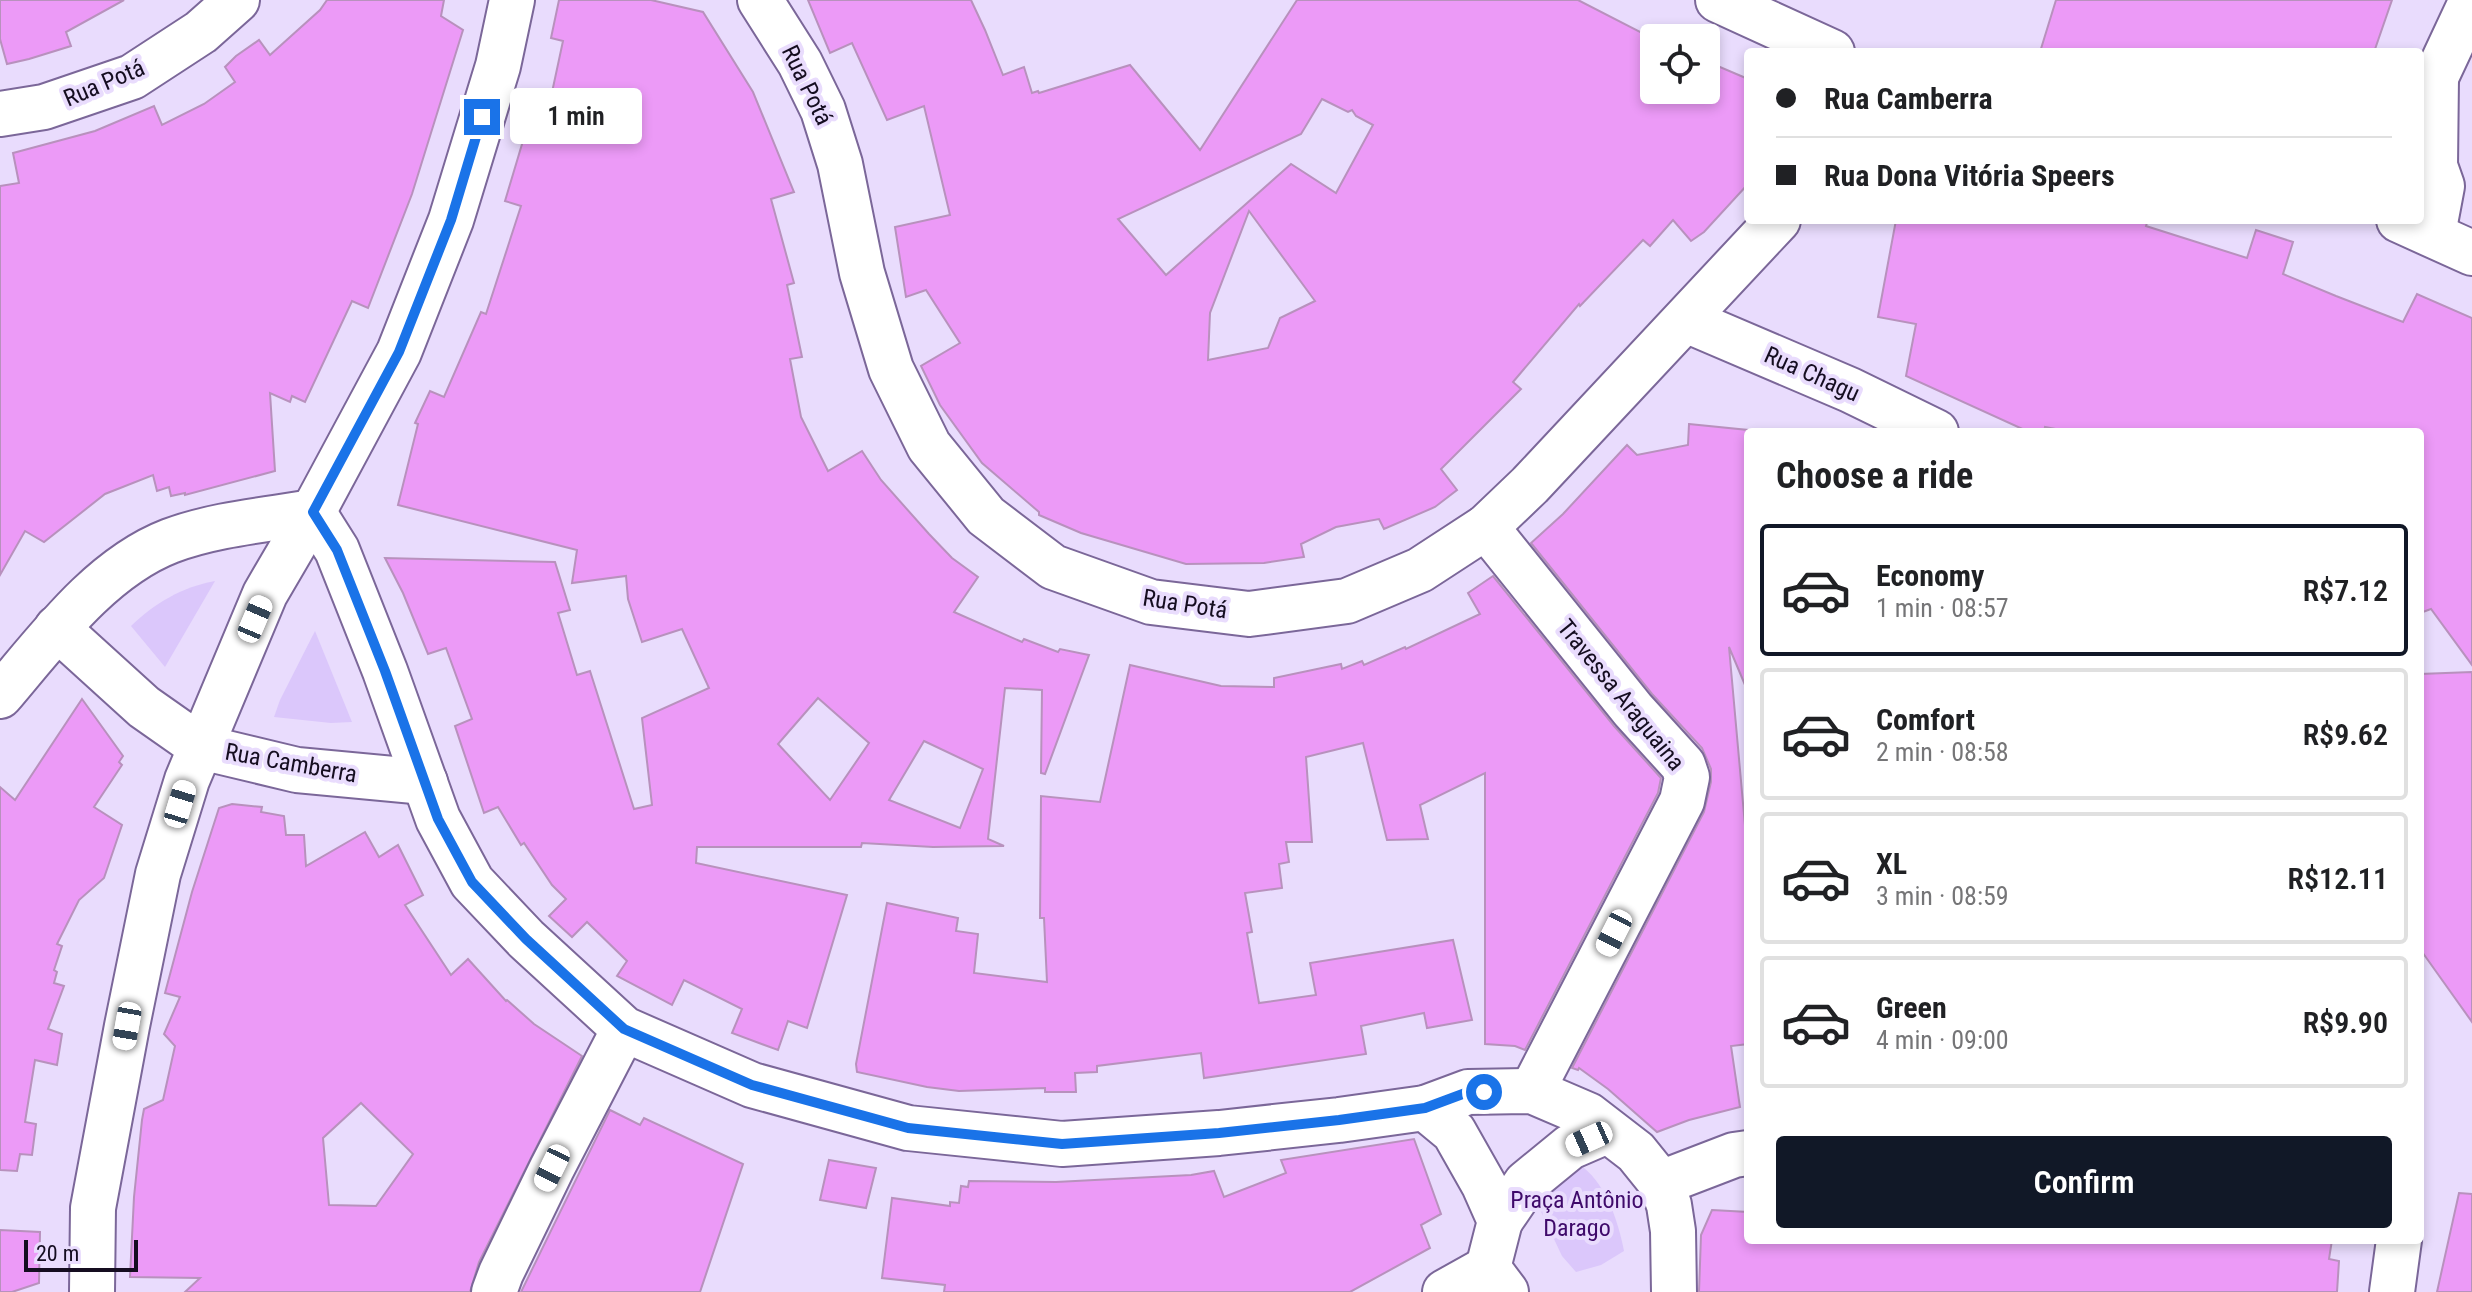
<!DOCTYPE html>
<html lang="en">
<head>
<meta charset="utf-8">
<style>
	body { margin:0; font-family:"Roboto Condensed",sans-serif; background:#f2f2f2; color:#202124; height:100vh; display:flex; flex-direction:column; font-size:30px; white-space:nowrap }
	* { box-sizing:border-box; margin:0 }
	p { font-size:26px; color:#757577 }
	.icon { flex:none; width:44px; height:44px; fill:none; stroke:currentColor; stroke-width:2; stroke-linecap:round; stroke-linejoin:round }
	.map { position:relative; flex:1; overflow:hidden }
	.drawer { position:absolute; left:1744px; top:428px; width:680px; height:816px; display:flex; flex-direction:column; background:#fff; border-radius:8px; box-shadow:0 4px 12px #0003 }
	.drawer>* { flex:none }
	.hud { position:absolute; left:1744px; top:48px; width:680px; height:176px; border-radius:8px; box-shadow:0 4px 12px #0003; display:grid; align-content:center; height:176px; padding:0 32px; background:#fff }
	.tools { position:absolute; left:1640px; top:24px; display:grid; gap:16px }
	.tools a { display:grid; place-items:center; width:80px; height:80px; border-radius:8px; background:#fff; box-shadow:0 4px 12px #0003; font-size:40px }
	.scale { position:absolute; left:24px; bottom:20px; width:114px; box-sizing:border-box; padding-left:8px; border:4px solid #150d20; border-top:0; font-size:22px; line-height:28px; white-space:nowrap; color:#150d20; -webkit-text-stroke:6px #e9dcfd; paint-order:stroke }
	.end { position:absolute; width:36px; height:36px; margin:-18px; border:10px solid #1a73e8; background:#fff; box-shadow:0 0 0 4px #fff }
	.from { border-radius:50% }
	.bubble { position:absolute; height:56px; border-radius:8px; background:#fff; box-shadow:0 4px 12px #0003; font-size:26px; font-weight:600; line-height:56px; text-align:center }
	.car { position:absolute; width:24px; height:48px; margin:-24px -12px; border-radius:10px; box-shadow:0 0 6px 2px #0007; background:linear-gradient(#fff 24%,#345 0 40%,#fff 0 76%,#345 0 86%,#fff 0) }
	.hud b { display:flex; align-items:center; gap:28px; height:76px; font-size:30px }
	.hud b+b { border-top:2px solid #e0e0e0 }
	.hud i { width:20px; height:20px; background:#202124 }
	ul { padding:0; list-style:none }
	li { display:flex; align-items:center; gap:24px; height:132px; margin:0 16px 12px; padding:0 16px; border:4px solid #e0e0e0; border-radius:8px }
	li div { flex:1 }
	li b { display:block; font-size:30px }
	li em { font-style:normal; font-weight:600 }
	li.on { border-color:#111827 }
	li>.icon { width:72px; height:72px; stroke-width:1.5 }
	h2 { padding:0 32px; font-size:36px; line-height:96px }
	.primary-button { display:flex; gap:16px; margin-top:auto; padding:16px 32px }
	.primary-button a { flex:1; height:92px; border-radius:8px; background:#111827; color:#fff; font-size:32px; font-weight:600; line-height:92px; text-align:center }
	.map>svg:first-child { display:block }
	.green { fill:#dbc7fb }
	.building { fill:#ec9af7; stroke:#b891bd; stroke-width:2; fill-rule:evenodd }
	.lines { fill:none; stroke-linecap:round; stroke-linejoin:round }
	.minor-casing { stroke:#7b6799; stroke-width:48 }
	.minor { stroke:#fff; stroke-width:44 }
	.route { stroke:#1a73e8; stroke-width:10 }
	.labels { text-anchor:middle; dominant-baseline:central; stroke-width:8; stroke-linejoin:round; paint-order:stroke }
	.street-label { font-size:24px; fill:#150d20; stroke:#e9dcfd }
	.park-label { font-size:24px; fill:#3f0a6a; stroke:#e9dcfd }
</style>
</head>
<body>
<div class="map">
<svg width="2472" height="1292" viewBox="0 0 2472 1292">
	<rect width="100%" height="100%" fill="#e9dcfd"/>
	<g class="green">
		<path d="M215 581 165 667 131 626C155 603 182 587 215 581Z"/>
		<polygon points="315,631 352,722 331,723 274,717 280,700"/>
		<path d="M1583 1167C1607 1187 1618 1221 1624 1251L1601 1265 1576 1272 1562 1256 1536 1201 1573 1170Z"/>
	</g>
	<g class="building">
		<polygon points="0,0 124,0 66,32 71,46 29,59 7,64 0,39"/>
		<polygon points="327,0 444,0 441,16 463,30 412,194 368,308 352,301 305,402 292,396 290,402 270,393 275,471 185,495 185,493 171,496 169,487 157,491 153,475 105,494 44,542 25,531 0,575 0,186 19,183 13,153 95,131 154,106 162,125 204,104 235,82 225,67 236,56 259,40 270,55 320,10"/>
		<path d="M559 0H651L703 12 753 92 794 192 771 199 794 283 787 285 802 357 790 359 801 417 828 471 862 451 881 480 929 534 952 558 978 577 954 612 1022 642 1024 639 1058 652 1060 649 1089 655 1045 774 1041 773 1042 690 1005 688 988 839 1004 846 933 847 862 843 861 847H697L696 863 847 895 807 1028 788 1021 778 1050 732 1033 742 1009 684 980 672 1005 617 976 627 961 587 922 572 937 549 916 566 899 552 885 524 843 521 845 498 807 484 813 455 726 472 719 446 648 428 654 403 593 385 558 555 562 570 610 558 613 577 675 590 671 634 809 652 805 642 718 709 688 682 629 642 642 628 599 626 576 572 583 577 550 398 505 418 424 415 423 430 391 444 397 481 312 486 314 521 206 505 201 537 94 551 97 563 41 551 38ZM818 698 869 743 830 800 778 744ZM924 741 983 769 960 828 889 800Z"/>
		<path d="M808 0H971L985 30 1003 75 1024 67 1032 93 1038 91 1039 93 1130 65 1200 150 1297 0H1578L1654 39V90H1706V61L1748 79V184L1704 232 1691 241 1673 220 1650 246 1643 240 1580 306 1579 304 1513 382 1521 389 1441 469 1457 490 1435 507 1384 529 1379 519 1336 527 1301 544 1304 557 1264 563 1186 564 1081 533 1039 515V512L982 463 940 405 921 366 960 343 926 290 906 297 895 227 950 215 924 106 887 120 852 43 830 53ZM1322 99 1348 112 1352 110 1356 116 1373 125 1336 193 1291 164 1166 275 1118 219 1301 134ZM1249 211 1315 301 1280 318 1268 348 1208 360 1210 313Z"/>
		<polygon points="2056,0 2392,0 2374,52 2040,52"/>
		<polygon points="1896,220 2148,220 2146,226 2247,258 2256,230 2293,242 2283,274 2336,296 2403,322 2417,294 2472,318 2472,665 2431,609 2420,613 2420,432 2071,432 2045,427 2044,432 2029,432 1906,376 1916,324 1878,317"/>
		<polygon points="1689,424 1748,430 1748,692 1729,647 1748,859 1748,1044 1731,1046 1740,1107 1689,1120 1657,1132 1608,1089 1579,1068 1578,1070 1572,1068 1704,812 1711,782 1711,769 1702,748 1652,694 1531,543 1563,514 1627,445 1637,455 1688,445"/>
		<polygon points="1493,576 1614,726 1661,778 1658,793 1525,1050 1515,1046 1485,1044 1485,773 1420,805 1428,839 1387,840 1363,743 1306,757 1312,842 1286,842 1289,862 1279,864 1282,888 1245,893 1252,932 1247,933 1259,1003 1316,995 1310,963 1453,940 1472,1020 1427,1028 1424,1013 1361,1026 1366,1054 1204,1078 1201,1053 1097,1066 1097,1072 1075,1073 1076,1092 1045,1092 1045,1088 959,1091 927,1087 857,1072 856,1064 887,903 958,918 956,931 978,934 974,973 1047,982 1044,918 1040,918 1041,796 1100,802 1130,665 1221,686 1274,687 1274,678 1341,664 1342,669 1362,661 1364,665 1405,647 1406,649 1480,614 1468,593"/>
		<polygon points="2472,672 2472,1022 2420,949 2420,780 2422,779 2420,674"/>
		<polygon points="82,699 123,756 119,762 122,765 94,807 122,825 104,878 79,900 57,944 62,946 54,970 57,972 54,983 64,986 48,1029 62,1034 57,1065 35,1060 25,1122 36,1124 32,1155 20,1154 17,1171 0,1170 0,787 15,800"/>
		<path d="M232 804 262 807 261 812 284 816 286 835H304L306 866 365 832 379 857 398 845 423 895 405 905 451 975 468 959 506 1001 507 1000 534 1024 582 1056 479 1262 470 1292H185L200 1278 130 1277 134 1197 142 1120 144 1109 163 1100 175 1046 164 1034 180 997 165 993 192 892 219 808ZM361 1103 413 1154 376 1206 329 1205 323 1138Z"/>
		<polygon points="610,1110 640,1125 644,1118 743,1164 700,1292 521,1292"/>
		<polygon points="1414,1139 1441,1214 1421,1225 1430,1248 1350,1292 944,1292 945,1285 882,1278 892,1198 950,1206 950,1202 959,1203 961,1186 968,1187 969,1181 1056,1182 1191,1175 1214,1171 1224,1197 1286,1173 1281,1160"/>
		<polygon points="829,1160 876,1168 866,1208 820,1200"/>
		<polygon points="2459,1193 2472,1194 2472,1292 2437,1292"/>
		<polygon points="1712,1210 1748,1212 1748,1240 2332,1240 2329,1259 2339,1261 2337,1292 1699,1292 1701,1235"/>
		<polygon points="0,1230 40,1232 39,1283 12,1292 0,1292"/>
	</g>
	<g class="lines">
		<g class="minor-casing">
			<g id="minor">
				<polyline points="760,0 800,63 823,110 840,164 862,273 891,369 929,446 986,516 1053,567 1151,602 1249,614 1347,601 1420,570 1486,527 1530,485 1778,220"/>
				<polyline points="1718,0 1832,52"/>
				<polyline points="2420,98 2436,77 2472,0"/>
				<polyline points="0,114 44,107 132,77 201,32 237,0"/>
				<polyline points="2399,220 2472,253"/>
				<polyline points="2433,234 2442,186 2435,166 2436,77"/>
				<polyline points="1686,320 1850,390 1936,432"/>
				<polyline points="1486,527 1633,710 1683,765 1687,777 1682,801 1532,1091"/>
				<polyline points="57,628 144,707 201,747 297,770 425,782"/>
				<path d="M0 696C47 641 100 568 170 541 215 524 266 520 313 512L337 550 385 671 438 819 472 882 526 939 624 1029 752 1085 908 1128 1062 1144 1219 1133 1339 1120 1425 1108 1468 1092 1532 1091 1588 1115 1636 1152 1661 1183 1669 1205 1673 1231 1674 1292"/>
				<polyline points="1425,1108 1454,1132 1484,1185 1500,1221 1488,1268 1506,1292"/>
				<polyline points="1661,1183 1734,1155 1748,1153"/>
				<polyline points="1500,1221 1526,1183 1570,1147 1607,1131"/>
				<polyline points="92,1292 93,1208 127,1026 158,874 187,780 265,594 313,512 399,352 451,220 498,66 512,0"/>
				<polyline points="494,1292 501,1273 552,1168 624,1029"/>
				<polyline points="1445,1292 1488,1268"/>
				<polyline points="2392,1292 2399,1240"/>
			</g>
		</g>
		<use href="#minor" class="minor"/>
	</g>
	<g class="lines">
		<polyline class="route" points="482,117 451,220 399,352 313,512 337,550 385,671 438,819 472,882 526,939 624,1029 752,1085 908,1128 1062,1144 1219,1133 1339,1120 1425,1108 1468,1092 1484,1092"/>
	</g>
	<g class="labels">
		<g class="street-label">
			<text transform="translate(104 83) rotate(-23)">Rua Potá</text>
			<text transform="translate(807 85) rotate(64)">Rua Potá</text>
			<text transform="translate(1812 374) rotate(24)">Rua Chagu</text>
			<text transform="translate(1185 604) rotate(9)">Rua Potá</text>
			<text transform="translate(1621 695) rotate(51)">Travessa Araguaina</text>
			<text transform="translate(291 763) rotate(10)">Rua Camberra</text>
		</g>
		<g class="park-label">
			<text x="1577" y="1200">Praça Antônio<tspan x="1577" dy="28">Darago</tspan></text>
		</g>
	</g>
</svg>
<div class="tools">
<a><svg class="icon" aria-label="locate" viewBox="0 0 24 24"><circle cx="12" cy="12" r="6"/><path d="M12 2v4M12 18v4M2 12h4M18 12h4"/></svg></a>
</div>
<div class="scale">20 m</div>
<i class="end from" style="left:1484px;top:1092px"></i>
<i class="end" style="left:482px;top:117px"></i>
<div class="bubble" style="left:510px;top:88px;width:132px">1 min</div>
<i class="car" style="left:255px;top:619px;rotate:23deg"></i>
<i class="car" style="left:180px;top:804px;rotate:17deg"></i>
<i class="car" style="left:1614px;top:933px;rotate:207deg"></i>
<i class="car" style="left:127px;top:1026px;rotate:190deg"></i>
<i class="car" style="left:1589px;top:1139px;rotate:246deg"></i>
<i class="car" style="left:552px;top:1168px;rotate:206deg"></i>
<div class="hud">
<b><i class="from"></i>Rua Camberra</b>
<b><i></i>Rua Dona Vitória Speers</b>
</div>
<section class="drawer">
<h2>Choose a ride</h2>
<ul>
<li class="on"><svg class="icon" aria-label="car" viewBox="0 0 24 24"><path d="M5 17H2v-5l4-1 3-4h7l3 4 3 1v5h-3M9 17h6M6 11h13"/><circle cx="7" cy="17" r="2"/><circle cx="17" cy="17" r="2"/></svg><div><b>Economy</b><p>1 min · 08:57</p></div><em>R$7.12</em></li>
<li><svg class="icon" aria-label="car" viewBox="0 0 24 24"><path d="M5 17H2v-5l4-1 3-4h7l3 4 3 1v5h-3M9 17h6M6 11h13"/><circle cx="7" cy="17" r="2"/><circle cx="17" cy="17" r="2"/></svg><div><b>Comfort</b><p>2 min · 08:58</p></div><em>R$9.62</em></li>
<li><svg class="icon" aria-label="car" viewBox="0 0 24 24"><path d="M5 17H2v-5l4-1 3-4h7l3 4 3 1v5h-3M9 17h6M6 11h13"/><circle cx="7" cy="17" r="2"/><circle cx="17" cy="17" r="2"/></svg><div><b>XL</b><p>3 min · 08:59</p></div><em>R$12.11</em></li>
<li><svg class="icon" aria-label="car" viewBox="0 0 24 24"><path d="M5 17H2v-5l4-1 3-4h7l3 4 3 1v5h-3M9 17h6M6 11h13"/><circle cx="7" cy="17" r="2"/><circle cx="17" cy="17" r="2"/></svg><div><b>Green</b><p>4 min · 09:00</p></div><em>R$9.90</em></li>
</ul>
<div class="primary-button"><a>Confirm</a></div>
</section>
</div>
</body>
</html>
